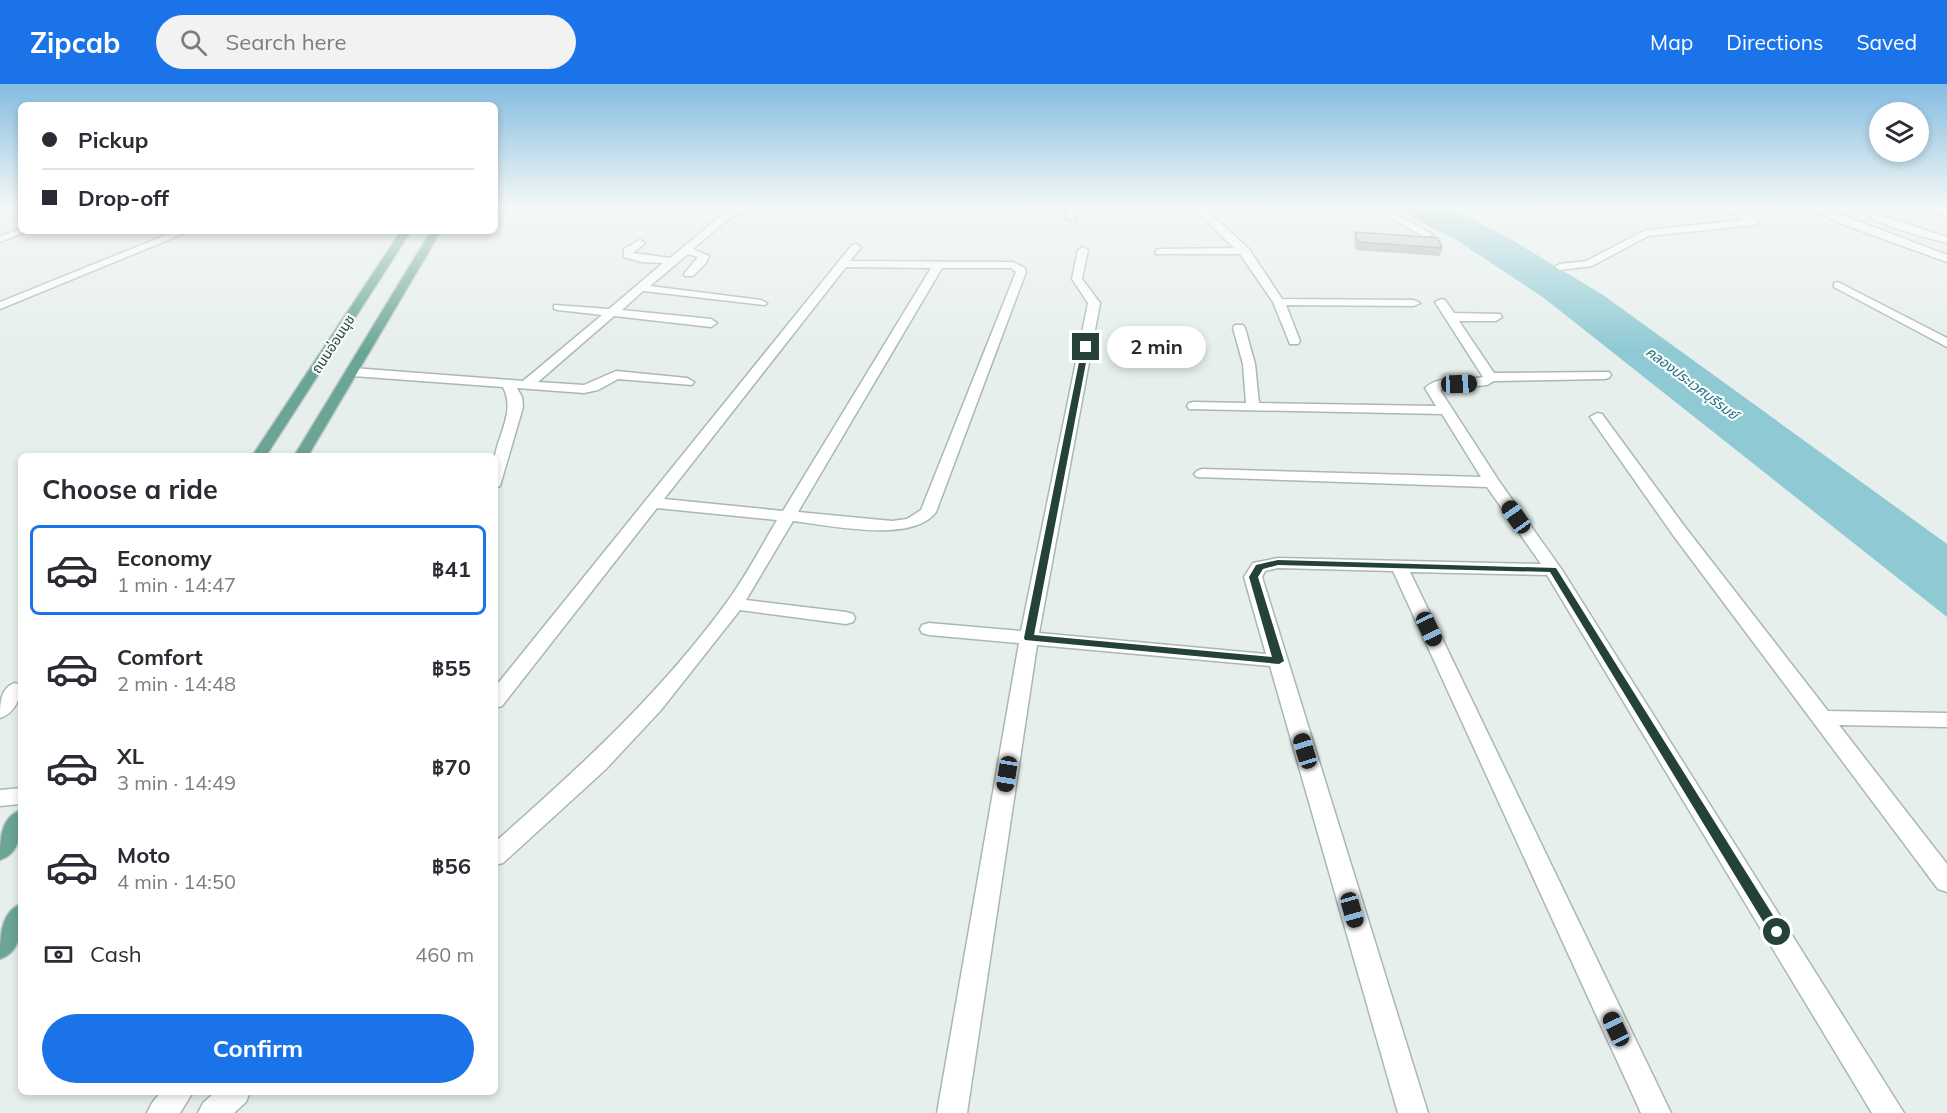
<!DOCTYPE html>
<html lang="en">
<head>
<meta charset="utf-8">
<style>
	body { margin:0; font-family:Mulish,"Noto Sans Thai",sans-serif; background:#f2f2f3; color:#2b2b33; height:100vh; display:flex; flex-direction:column; font-size:22px; white-space:nowrap }
	* { box-sizing:border-box; margin:0 }
	p { font-size:20px; color:#7c7c81 }
	.icon { flex:none; width:33px; height:33px; fill:none; stroke:currentColor; stroke-width:2; stroke-linecap:round; stroke-linejoin:round }
	.map { position:relative; flex:1; overflow:hidden }
	.panel { position:absolute; left:18px; top:369px; width:480px; height:642px; display:flex; flex-direction:column; background:#fff; border-radius:9px; box-shadow:0 3px 9px #0003 }
	.panel>* { flex:none }
	.guide { position:absolute; left:18px; top:18px; width:480px; height:132px; border-radius:9px; box-shadow:0 3px 9px #0003; display:grid; align-content:center; height:132px; padding:0 24px; background:#fff }
	.fabs { position:absolute; left:1869px; top:18px; display:grid; gap:12px }
	.fabs a { display:grid; place-items:center; width:60px; height:60px; border-radius:50%; background:#fff; box-shadow:0 3px 9px #0003; font-size:30px }
	.end { position:absolute; width:27px; height:27px; margin:-14px; border:8px solid #24423a; background:#fff; box-shadow:0 0 0 3px #fff }
	.from { border-radius:50% }
	.bubble { position:absolute; height:42px; border-radius:21px; background:#fff; box-shadow:0 3px 9px #0003; font-size:20px; font-weight:700; line-height:42px; text-align:center }
	.car { position:absolute; width:18px; height:36px; margin:-18px -9px; border-radius:8px; box-shadow:0 0 4px 2px #0007; background:linear-gradient(#222 24%,#8ab4d8 0 40%,#222 0 76%,#8ab4d8 0 86%,#222 0) }
	.guide b { display:flex; align-items:center; gap:21px; height:57px; font-size:22px }
	.guide b+b { border-top:2px solid #e1e1e2 }
	.guide i { width:15px; height:15px; background:#2b2b33 }
	ul { padding:0; list-style:none }
	li { display:flex; align-items:center; gap:18px; height:90px; margin:0 12px 9px; padding:0 12px; border:3px solid transparent; border-radius:9px }
	li div { flex:1 }
	li b { display:block; font-size:22px }
	li em { font-style:normal; font-weight:700 }
	li.active { border-color:#1a73e8 }
	li>.icon { width:54px; height:54px; stroke-width:1.5 }
	h2 { padding:0 24px; font-size:27px; line-height:72px }
	.pay { display:flex; align-items:center; gap:15px; height:66px; padding:0 24px; font-size:22px }
	.pay p { margin-inline-start:auto }
	.primary-button { display:flex; gap:12px; margin-top:auto; padding:12px 24px }
	.primary-button a { flex:1; height:69px; border-radius:36px; background:#1a73e8; color:#fff; font-size:24px; font-weight:700; line-height:69px; text-align:center }
	header { display:flex; align-items:center; gap:36px; box-sizing:border-box; height:84px; padding:0 30px; background:#1a73e8; color:#fff }
	header strong { font-size:28px }
	nav { display:flex; gap:33px; margin-inline-start:auto; font-size:21px }
	.search { width:420px; height:54px; background:#f2f2f3; display:flex; align-items:center; gap:15px; box-sizing:border-box; padding:0 21px; border-radius:33px; color:#7c7c81; font-size:22px }
	.map>svg:first-child { display:block }
	.water { fill:#8ec9d4 }
	.lines { fill:none; stroke-linecap:round; stroke-linejoin:round }
	.minor-casing { stroke:#a8b8b2; stroke-width:3 }
	.major-casing { stroke:#c2cac8; stroke-width:3 }
	.minor { fill:#fff; fill-rule:evenodd }
	.major { fill:#6aa596; fill-rule:evenodd }
	.wall { fill:#a1aea9 }
	.building { fill:#bbcac4; stroke:#838d89; stroke-width:1.5 }
	.route { fill:#24423a }
	.labels { text-anchor:middle; dominant-baseline:central; stroke-width:4.5; stroke-linejoin:round; paint-order:stroke }
	.far-street-label { font-size:14px; fill:#24423a; stroke:#f7fbf9 }
	.far-water-label { font-size:14px; font-style:italic; fill:#1c6f80; stroke:#f7fbf9 }
</style>
</head>
<body>
<header>
<strong>Zipcab</strong>
<div class="search"><svg class="icon" aria-label="search" viewBox="0 0 24 24"><circle cx="10" cy="10" r="6"/><path d="M15 15l6 6"/></svg>Search here</div>
<nav><a>Map</a><a>Directions</a><a>Saved</a></nav>
</header>
<div class="map">
<svg width="1947" height="1029" viewBox="0 0 1947 1029">
	<rect width="100%" height="100%" fill="#e6efeb"/>
	<polygon class="water" points="1391,122 1447,122 1507,153 1603,211 1947,460 1947,533 1544,214 1458,157"/>
	<g class="lines">
		<g class="minor-casing">
			<g id="minor">
				<polygon points="0,122 11,122 0,128"/>
				<path d="M743 122H757L729 134 693 165 709 172 706 179 693 192H685L684 190 698 173 688 170 650 202 761 216 767 219 765 221 643 207 622 226 711 235 717 239 711 243 614 232 538 298 584 301 616 287 687 294 694 298 692 301 618 295 598 306 584 309 517 304 522 313 523 323 500 402 495 404C495 393 493 381 495 371 500 347 515 326 503 303L353 292 346 288 353 284 523 297 602 231 558 226 554 225V221L609 225 663 179 642 178 624 173V165L640 156 645 159 633 169 670 174 723 130Z"/>
				<polygon points="1067,122 1077,122 1074,137 1066,135"/>
				<polygon points="1192,122 1202,122 1249,165 1282,215 1414,216 1420,219 1414,222 1286,221 1300,257 1298,260 1290,260 1273,218 1240,170 1156,170 1156,166 1160,165 1234,164"/>
				<polygon points="1369,122 1381,122 1434,151 1425,153"/>
				<polygon points="1719,122 1731,122 1760,138 1755,141 1648,152 1592,182 1560,186 1555,183 1560,180 1586,177 1646,146 1744,136"/>
				<polygon points="1805,122 1818,122 1947,171 1947,178 1842,140"/>
				<path d="M1855 122H1865L1889 134 1947 153V159C1921 152 1873 141 1855 122Z"/>
				<polygon points="1917,122 1932,122 1947,127 1947,133"/>
				<polygon points="21,145 21,147 28,147 0,158 0,152"/>
				<polygon points="176,147 190,147 0,225 0,218"/>
				<path d="M856 160 861 163 850 177 1013 178 1025 184 1026 188 936 428C912 460 829 441 793 437L746 516 846 528 853 530 855 534 853 538 846 540 740 526 661 626 606 685 503 779 495 781V758C579 684 661 609 727 518 746 492 761 463 777 436L657 424 502 622 495 624V603L852 161ZM846 183 931 184 783 427 664 415ZM942 184H1011L1016 188 921 426 907 435 892 437 798 428Z"/>
				<path d="M1083 163 1088 166 1082 195 1100 219 1039 549 1266 570 1244 493 1253 479 1278 474 1541 480 1487 403 1197 393 1194 390 1197 387 1202 385 1481 393 1442 330 1189 325 1187 322 1189 319 1194 318 1246 319 1243 280 1233 244 1235 241H1243L1245 244 1255 280 1259 319 1436 322 1425 304C1439 290 1466 297 1483 293L1435 218 1441 215 1445 216 1454 229 1500 230 1502 233 1496 237H1459L1494 289 1609 288 1611 291 1609 294 1604 295 1494 297 1487 301 1440 306 1499 397 1562 486 1904 1029H1872L1547 491 1410 488 1671 1029H1641L1393 487 1278 484 1265 487 1262 493 1428 1029H1398L1270 582 1037 561 967 1029H937L1019 559 929 551 922 549 920 545 922 541 929 539 1021 547 1088 219 1072 195 1078 166Z"/>
				<polygon points="1838,198 1947,254 1947,263 1834,203 1834,199"/>
				<polygon points="1597,329 1602,330 1685,443 1828,627 1947,629 1947,643 1839,641 1947,780 1947,808 1938,805 1673,451 1590,333"/>
				<path d="M15 599 21 601C21 614 14 630 0 634 0 619 0 604 15 599Z"/>
				<polygon points="21,704 21,720 0,722 0,706"/>
				<polygon points="161,1008 193,1008 180,1029 147,1029 152,1019"/>
				<polygon points="215,1008 250,1008 246,1018 234,1029 198,1029 203,1019"/>
			</g>
		</g>
		<g class="major-casing">
			<g id="major">
				<polygon points="401,147 411,147 266,372 252,372"/>
				<polygon points="431,147 441,147 308,372 294,372"/>
				<path d="M21 726C21 746 22 769 0 776 0 757 0 733 21 726Z"/>
				<path d="M21 820C21 841 24 867 0 875 0 854 0 828 21 820Z"/>
			</g>
		</g>
		<use href="#minor" class="minor"/>
		<use href="#major" class="major"/>
	</g>
	<polygon class="wall" points="1355,148 1442,164 1440,172 1356,166 1354,156"/>
	<polygon class="building" points="1355,148 1438,154 1442,164 1358,158"/>
	<linearGradient id="sky" x2="0" y2="1"><stop stop-color="#84bce0"/><stop offset="0.46" stop-color="#f4f8f6"/><stop offset="1" stop-color="#f4f8f6" stop-opacity="0"/></linearGradient>
	<rect width="1947" height="267" fill="url(#sky)"/>
	<polygon class="route" points="1086,261 1089,263 1034,551 1272,573 1249,493 1256,481 1278,476 1556,484 1781,844 1783,848 1781,852 1772,852 1550,488 1278,481 1263,485 1258,493 1284,577 1279,580 1025,556 1024,554 1082,263"/>
	<g class="labels">
		<g class="far-street-label">
			<text transform="translate(333 260) rotate(-57)">ถนนอ่อนนุช</text>
		</g>
		<g class="far-water-label">
			<text transform="translate(1692 299) rotate(37)">คลองประเวศบุรีรมย์</text>
		</g>
	</g>
</svg>
<div class="fabs">
<a><svg class="icon" aria-label="layers" viewBox="0 0 24 24"><path d="M12 4l9 5-9 5-9-5zM3 14l9 5 9-5"/></svg></a>
</div>
<i class="end from" style="left:1777px;top:848px"></i>
<i class="end" style="left:1086px;top:263px"></i>
<div class="bubble" style="left:1107px;top:242px;width:99px">2 min</div>
<i class="car" style="left:1459px;top:300px;rotate:88deg"></i>
<i class="car" style="left:1516px;top:433px;rotate:325deg"></i>
<i class="car" style="left:1429px;top:545px;rotate:155deg"></i>
<i class="car" style="left:1305px;top:667px;rotate:343deg"></i>
<i class="car" style="left:1007px;top:690px;rotate:189deg"></i>
<i class="car" style="left:1352px;top:826px;rotate:164deg"></i>
<i class="car" style="left:1616px;top:945px;rotate:335deg"></i>
<div class="guide">
<b><i class="from"></i>Pickup</b>
<b><i></i>Drop-off</b>
</div>
<section class="panel">
<h2>Choose a ride</h2>
<ul>
<li class="active"><svg class="icon" aria-label="car" viewBox="0 0 24 24"><path d="M5 17H2v-5l4-1 3-4h7l3 4 3 1v5h-3M9 17h6M6 11h13"/><circle cx="7" cy="17" r="2"/><circle cx="17" cy="17" r="2"/></svg><div><b>Economy</b><p>1 min · 14:47</p></div><em>฿41</em></li>
<li><svg class="icon" aria-label="car" viewBox="0 0 24 24"><path d="M5 17H2v-5l4-1 3-4h7l3 4 3 1v5h-3M9 17h6M6 11h13"/><circle cx="7" cy="17" r="2"/><circle cx="17" cy="17" r="2"/></svg><div><b>Comfort</b><p>2 min · 14:48</p></div><em>฿55</em></li>
<li><svg class="icon" aria-label="car" viewBox="0 0 24 24"><path d="M5 17H2v-5l4-1 3-4h7l3 4 3 1v5h-3M9 17h6M6 11h13"/><circle cx="7" cy="17" r="2"/><circle cx="17" cy="17" r="2"/></svg><div><b>XL</b><p>3 min · 14:49</p></div><em>฿70</em></li>
<li><svg class="icon" aria-label="car" viewBox="0 0 24 24"><path d="M5 17H2v-5l4-1 3-4h7l3 4 3 1v5h-3M9 17h6M6 11h13"/><circle cx="7" cy="17" r="2"/><circle cx="17" cy="17" r="2"/></svg><div><b>Moto</b><p>4 min · 14:50</p></div><em>฿56</em></li>
</ul>
<div class="pay"><svg class="icon" aria-label="cash" viewBox="0 0 24 24"><path d="M3 7h18v10H3z"/><circle cx="12" cy="12" r="2"/></svg>Cash<p>460 m</p></div>
<div class="primary-button"><a>Confirm</a></div>
</section>
</div>
</body>
</html>
